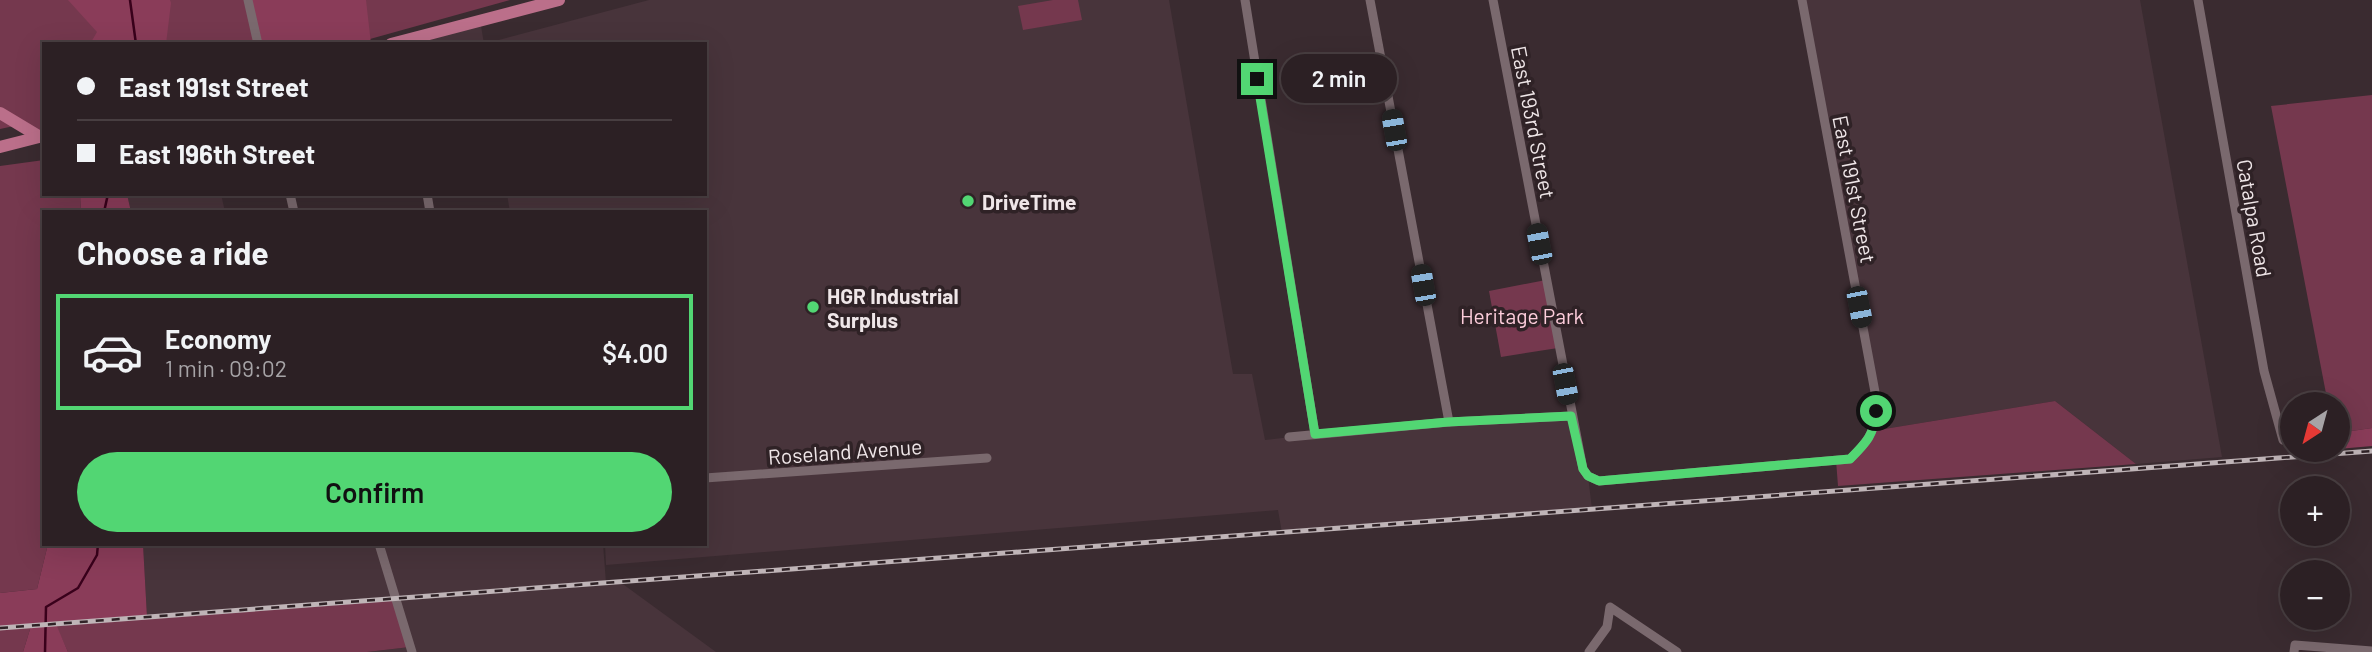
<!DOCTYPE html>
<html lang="en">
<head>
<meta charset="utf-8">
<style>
	body { margin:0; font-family:Barlow,sans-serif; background:#34282c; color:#f1f3f6; height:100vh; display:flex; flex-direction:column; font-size:26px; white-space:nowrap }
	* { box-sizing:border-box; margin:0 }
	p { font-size:23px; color:#a6a3a6 }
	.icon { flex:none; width:38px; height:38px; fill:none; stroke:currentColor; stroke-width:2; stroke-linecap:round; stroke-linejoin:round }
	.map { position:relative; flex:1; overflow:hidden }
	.sheet { position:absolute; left:42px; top:210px; width:665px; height:336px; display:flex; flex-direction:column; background:#2c2024; border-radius:0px; box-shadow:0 7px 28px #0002,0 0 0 2px #483e41 }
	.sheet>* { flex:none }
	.banner { position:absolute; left:42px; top:42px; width:665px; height:154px; border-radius:0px; box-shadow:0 7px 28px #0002,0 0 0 2px #483e41; display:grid; align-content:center; height:154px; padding:0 35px; background:#2c2024 }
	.needle { width:46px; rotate:216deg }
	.tools { position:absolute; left:2280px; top:392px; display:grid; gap:14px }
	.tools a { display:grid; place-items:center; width:70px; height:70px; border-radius:50%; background:#2c2024; box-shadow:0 7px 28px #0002,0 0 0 2px #483e41; font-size:35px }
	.end { position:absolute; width:32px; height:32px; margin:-16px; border:9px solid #52d673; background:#111; box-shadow:0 0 0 4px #111 }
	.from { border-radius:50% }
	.bubble { position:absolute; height:49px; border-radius:24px; background:#2c2024; box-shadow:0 7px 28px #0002,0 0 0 2px #483e41; font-size:23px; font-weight:600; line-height:49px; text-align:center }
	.car { position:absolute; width:21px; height:42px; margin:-21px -10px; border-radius:9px; box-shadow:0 0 5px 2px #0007; background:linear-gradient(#222 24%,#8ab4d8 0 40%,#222 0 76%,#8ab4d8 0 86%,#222 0) }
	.banner b { display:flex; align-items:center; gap:24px; height:66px; font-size:26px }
	.banner b+b { border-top:2px solid #483e41 }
	.banner i { width:18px; height:18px; background:#f1f3f6 }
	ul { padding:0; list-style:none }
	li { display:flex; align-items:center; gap:21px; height:116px; margin:0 14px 10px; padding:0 21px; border:4px solid transparent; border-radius:0px }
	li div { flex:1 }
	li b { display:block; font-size:26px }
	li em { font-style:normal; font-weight:600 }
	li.current { border-color:#52d673 }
	li>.icon { width:63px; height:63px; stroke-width:1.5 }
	h2 { padding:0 35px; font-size:32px; line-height:84px }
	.button { display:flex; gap:14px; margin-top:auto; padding:14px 35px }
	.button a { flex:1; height:80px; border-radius:42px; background:#52d673; color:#111; font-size:28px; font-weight:600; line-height:80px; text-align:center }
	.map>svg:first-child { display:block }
	.built { fill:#48343b }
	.green { fill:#75384e }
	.forest { fill:#8a3c59 }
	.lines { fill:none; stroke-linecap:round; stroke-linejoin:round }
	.stream { stroke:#39011b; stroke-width:2.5 }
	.minor { stroke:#7a696e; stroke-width:9 }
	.major { stroke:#bb6f8a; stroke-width:12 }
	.rail-casing { stroke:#bfb4b7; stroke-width:5 }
	.rail { stroke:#2f2226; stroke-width:2.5; stroke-dasharray:8; stroke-linecap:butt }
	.route { stroke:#52d673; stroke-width:9 }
	.poi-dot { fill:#52d673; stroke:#2f2226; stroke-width:2.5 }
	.labels { text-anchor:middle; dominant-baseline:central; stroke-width:7; stroke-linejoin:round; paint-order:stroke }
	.street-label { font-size:21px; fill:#efe6e8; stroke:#2f2226 }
	.poi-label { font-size:21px; font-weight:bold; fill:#efe6e8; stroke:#2f2226; text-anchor:start }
	.park-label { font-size:21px; fill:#fdcddb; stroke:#2f2226 }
</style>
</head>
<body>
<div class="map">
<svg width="2372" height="652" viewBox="0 0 2372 652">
	<rect width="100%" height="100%" fill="#3a2b30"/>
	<g class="built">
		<polygon points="649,0 1169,0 1233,374 1252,374 1265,440 1315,434 1571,416 1588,476 1592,509 1282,533 1278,510 606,565 605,544 705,544 705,212 510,212 507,194 705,194 705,44 484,44"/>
		<polygon points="1802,0 2140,0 2222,457 2136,464 2055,401 1872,431 1876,411"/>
		<polygon points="480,20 484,44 391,44"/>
		<polygon points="127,194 221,194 225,212 131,212"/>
		<polygon points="143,544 603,544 606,583 620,582 716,652 367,652 410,647 395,599 147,617"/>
	</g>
	<g class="green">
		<polygon points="0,0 510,0 370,39 370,44 44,44 44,136 19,125 0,129"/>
		<polygon points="1053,0 1078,0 1082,20 1023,30 1018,6"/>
		<polygon points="2372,95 2372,428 2338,433 2338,404 2328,404 2271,106"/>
		<polygon points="44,160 44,194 80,194 81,212 44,212 44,544 48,544 37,589 0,593 0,166"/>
		<polygon points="1546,280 1558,348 1501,357 1489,291"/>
		<polygon points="2055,401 2136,464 1838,486 1836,460 1850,459 1872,431"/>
		<polygon points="395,599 410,647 367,652 68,652 55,624"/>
		<polygon points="31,626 23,652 0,652 0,628"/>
	</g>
	<g class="forest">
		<polygon points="68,0 170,0 171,3 166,44 90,44 97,32"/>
		<polygon points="248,0 366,0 371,44 258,44"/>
		<polygon points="80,194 127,194 131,212 81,212"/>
		<polygon points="2372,428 2372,446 2338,449 2338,433"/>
		<polygon points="48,544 143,544 147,617 56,624 68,652 23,652 31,626 0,628 0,593 37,589"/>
	</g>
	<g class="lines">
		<g class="stream">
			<polyline points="130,0 136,44"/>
			<polyline points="104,212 108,194"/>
			<polyline points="45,652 46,607 78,588 97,555 98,544"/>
		</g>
		<g class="minor">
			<polyline points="248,0 258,44"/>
			<polyline points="1245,0 1315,434"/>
			<polyline points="1370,0 1449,422"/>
			<path d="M1493 0 1583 469 1588 476 1599 481 1850 459C1875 435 1877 426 1875 392L1802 0"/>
			<polyline points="2198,0 2264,371 2283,440"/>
			<polyline points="290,194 294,212"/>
			<polyline points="427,194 430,212"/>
			<polyline points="1289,437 1449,422 1571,416"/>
			<polyline points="705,478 987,458"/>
			<polyline points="379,544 412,652"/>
			<polyline points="1589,652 1607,627 1610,607 1677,652"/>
			<polyline points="2294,652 2295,645 2372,651"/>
		</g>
		<g class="major">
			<polyline points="391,44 559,0"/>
			<polyline points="0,113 40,137"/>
			<polyline points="0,147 43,136"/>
		</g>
		<g class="rail-casing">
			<polyline id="rail" points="0,628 2372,451"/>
		</g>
		<use href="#rail" class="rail"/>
	</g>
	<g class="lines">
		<path class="route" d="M1257 79 1315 434 1448 422 1571 416 1583 469 1588 476 1599 481 1850 459C1867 442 1874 435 1876 411"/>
	</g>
	<g class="poi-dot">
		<circle cx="968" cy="201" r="7"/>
		<circle cx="813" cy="307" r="7"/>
	</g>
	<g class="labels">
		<g class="street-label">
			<text transform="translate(1534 122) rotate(79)">East 193rd Street</text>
			<text transform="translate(1855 189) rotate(79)">East 191st Street</text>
			<text transform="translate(2255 218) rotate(80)">Catalpa Road</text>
			<text transform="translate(845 451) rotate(-4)">Roseland Avenue</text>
		</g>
		<g class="poi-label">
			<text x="982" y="201">DriveTime</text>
			<text x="827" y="295">HGR Industrial<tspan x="827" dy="24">Surplus</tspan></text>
		</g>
		<g class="park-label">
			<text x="1522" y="315">Heritage Park</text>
		</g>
	</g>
</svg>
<div class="tools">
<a><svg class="needle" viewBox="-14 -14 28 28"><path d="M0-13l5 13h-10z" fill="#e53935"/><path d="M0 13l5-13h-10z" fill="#a6a3a6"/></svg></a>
<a>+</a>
<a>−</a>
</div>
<i class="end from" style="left:1876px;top:411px"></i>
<i class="end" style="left:1257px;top:79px"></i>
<div class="bubble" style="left:1281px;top:54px;width:116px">2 min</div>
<i class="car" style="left:1394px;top:130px;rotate:350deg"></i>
<i class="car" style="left:1539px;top:244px;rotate:349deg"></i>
<i class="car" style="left:1423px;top:285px;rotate:350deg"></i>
<i class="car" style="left:1859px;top:307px;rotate:169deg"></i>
<i class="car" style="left:1565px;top:384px;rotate:169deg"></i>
<div class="banner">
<b><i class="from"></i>East 191st Street</b>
<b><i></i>East 196th Street</b>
</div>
<section class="sheet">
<h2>Choose a ride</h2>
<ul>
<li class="current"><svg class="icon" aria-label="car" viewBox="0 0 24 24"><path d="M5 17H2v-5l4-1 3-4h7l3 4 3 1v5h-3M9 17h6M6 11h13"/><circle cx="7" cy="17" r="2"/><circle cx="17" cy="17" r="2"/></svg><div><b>Economy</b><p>1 min · 09:02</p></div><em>$4.00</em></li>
</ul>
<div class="button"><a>Confirm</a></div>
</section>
</div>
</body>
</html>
